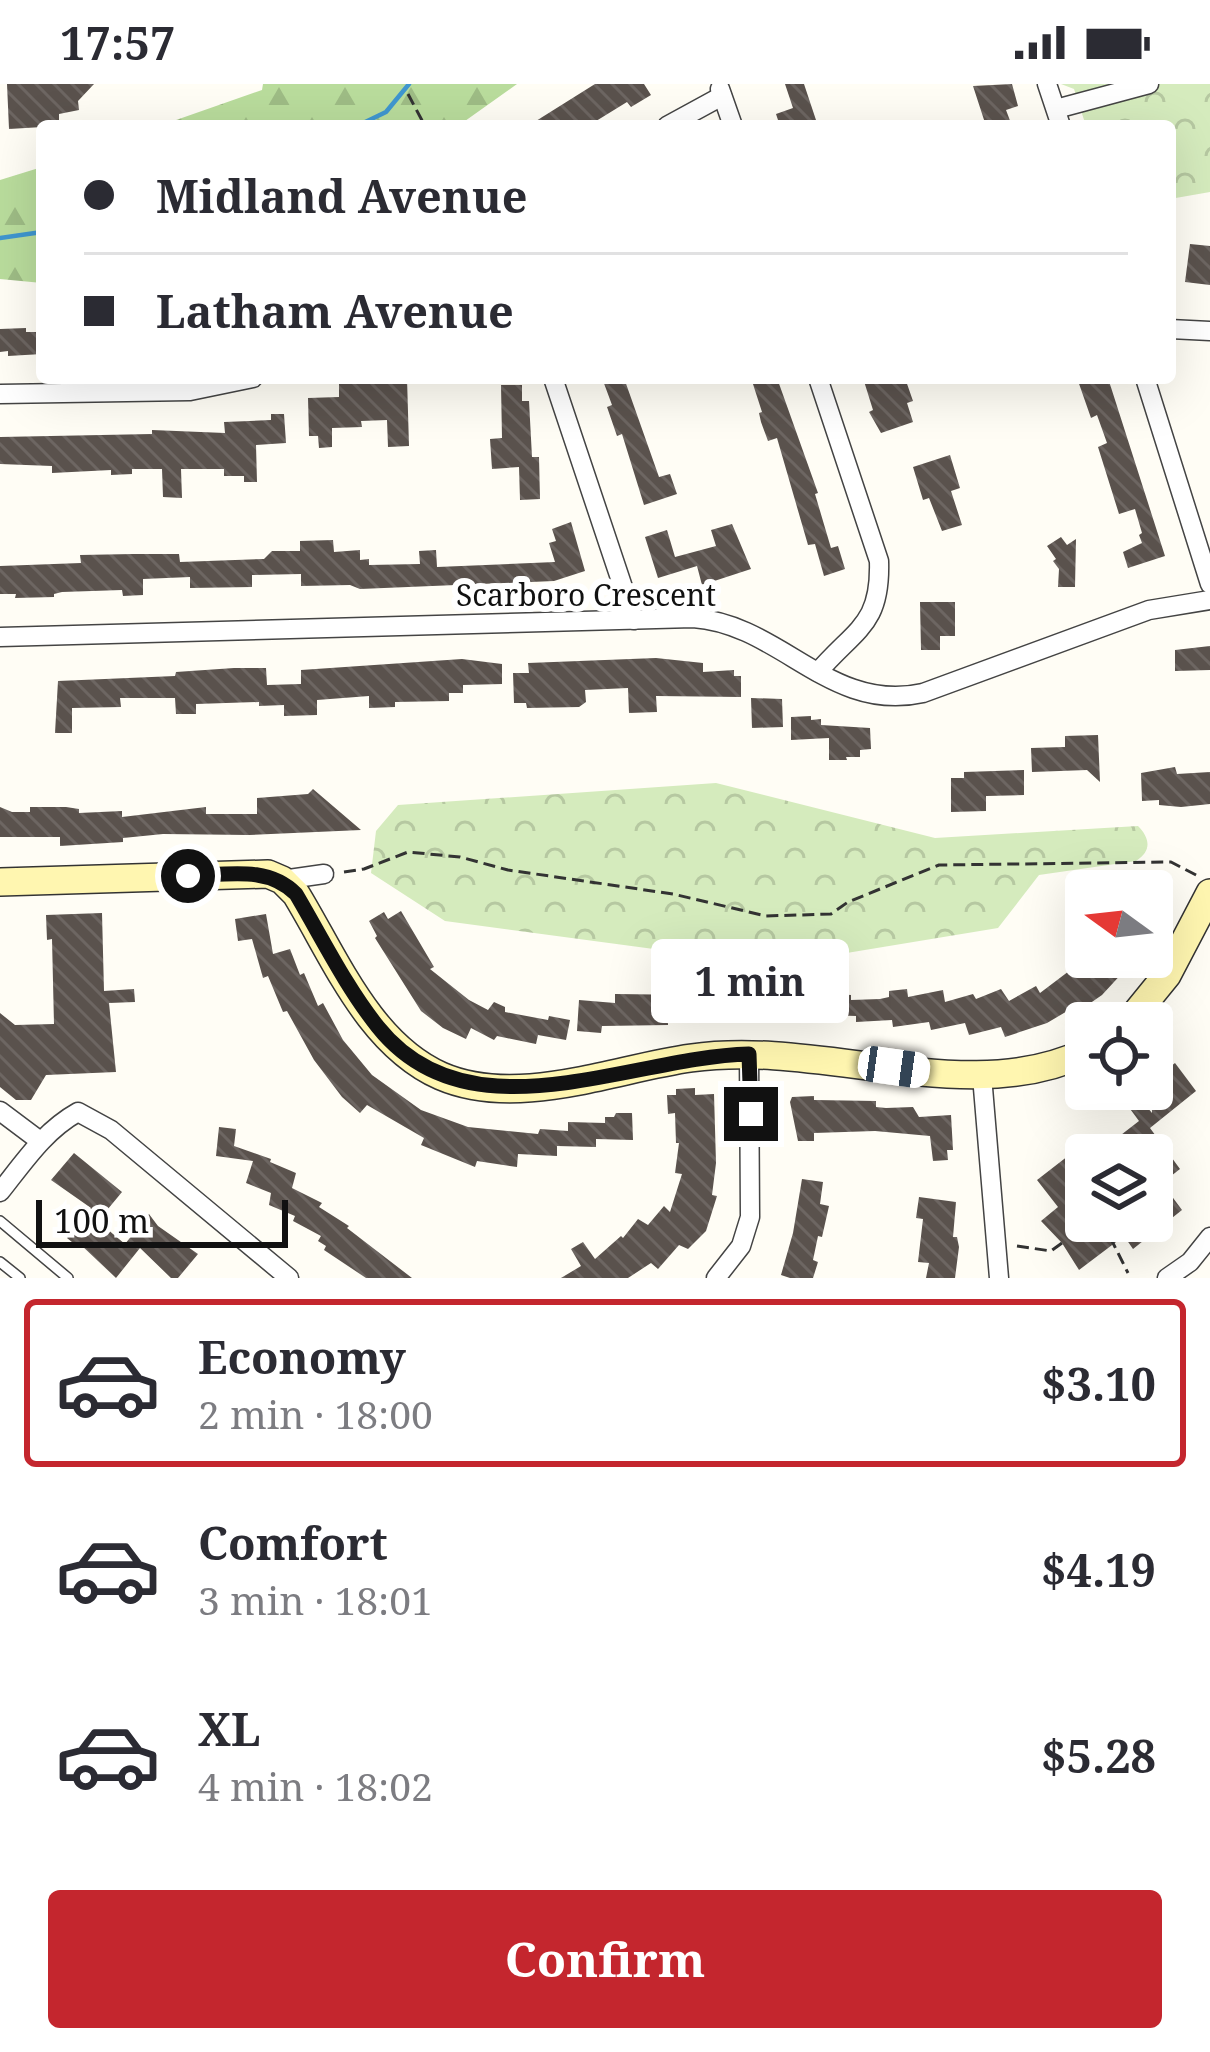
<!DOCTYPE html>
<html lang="en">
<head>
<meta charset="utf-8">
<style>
	body { margin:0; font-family:"Noto Serif",serif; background:#f7f7f7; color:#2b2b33; height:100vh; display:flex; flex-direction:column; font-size:45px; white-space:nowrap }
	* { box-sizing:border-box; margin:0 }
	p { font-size:39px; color:#7c7c81 }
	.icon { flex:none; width:66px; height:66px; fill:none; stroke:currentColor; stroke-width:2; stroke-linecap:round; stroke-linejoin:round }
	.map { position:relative; height:1194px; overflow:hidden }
	.sheet { display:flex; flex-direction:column; background:#fff; flex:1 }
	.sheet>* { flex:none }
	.guide { position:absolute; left:36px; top:36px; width:1140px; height:264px; border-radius:12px; box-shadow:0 12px 48px #0002; display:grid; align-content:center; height:264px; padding:0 48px; background:#fff }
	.needle { width:78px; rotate:285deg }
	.controls { position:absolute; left:1065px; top:786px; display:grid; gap:24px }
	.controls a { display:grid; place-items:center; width:108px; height:108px; border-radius:12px; background:#fff; box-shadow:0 12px 48px #0002; font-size:60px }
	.scale { position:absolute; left:36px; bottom:30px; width:252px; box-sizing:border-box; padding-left:12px; border:6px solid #111; border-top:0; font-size:33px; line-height:42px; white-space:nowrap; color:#111; -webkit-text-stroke:9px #fff; paint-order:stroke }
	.end { position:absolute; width:54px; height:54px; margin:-27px; border:15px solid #111; background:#fff; box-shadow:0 0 0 6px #fff }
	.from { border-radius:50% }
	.bubble { position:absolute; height:84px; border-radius:12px; background:#fff; box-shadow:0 12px 48px #0002; font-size:39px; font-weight:700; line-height:84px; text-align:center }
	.car { position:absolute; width:36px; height:72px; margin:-36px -18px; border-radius:15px; box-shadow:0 0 9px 3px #0007; background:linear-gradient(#fff 24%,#345 0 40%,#fff 0 76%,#345 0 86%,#fff 0) }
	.guide b { display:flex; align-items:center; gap:42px; height:114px; font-size:45px }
	.guide b+b { border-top:3px solid #e1e1e2 }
	.guide i { width:30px; height:30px; background:#2b2b33 }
	ul { padding:21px 0 0; list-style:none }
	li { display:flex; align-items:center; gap:36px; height:168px; margin:0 24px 18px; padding:0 24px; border:6px solid transparent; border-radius:12px }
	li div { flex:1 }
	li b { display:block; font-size:45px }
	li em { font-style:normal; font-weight:700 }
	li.active { border-color:#c4262e }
	li>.icon { width:108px; height:108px; stroke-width:1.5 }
	.cta { display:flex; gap:24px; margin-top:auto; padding:24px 48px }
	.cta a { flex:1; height:138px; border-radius:12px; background:#c4262e; color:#fff; font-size:48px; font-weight:700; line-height:138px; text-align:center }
	.status { display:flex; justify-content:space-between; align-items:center; height:84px; padding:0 60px; background:#fff; direction:ltr }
	.status svg { height:33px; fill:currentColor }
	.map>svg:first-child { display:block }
	.forest { fill:url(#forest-firs) }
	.park { fill:url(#park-crowns) }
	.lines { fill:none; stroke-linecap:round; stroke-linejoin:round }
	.stream { stroke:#3f96cf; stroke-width:4.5 }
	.building { fill:url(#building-back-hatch) }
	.lane-casing { stroke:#444; stroke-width:12 }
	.street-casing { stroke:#444; stroke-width:21 }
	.secondary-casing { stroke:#333; stroke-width:30 }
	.path { stroke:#333; stroke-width:3; stroke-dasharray:12 6; stroke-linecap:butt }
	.lane { stroke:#fff; stroke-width:9 }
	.street { stroke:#fff; stroke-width:18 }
	.secondary { stroke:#fff6b0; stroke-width:27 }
	.route { stroke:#111; stroke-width:15 }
	.labels { text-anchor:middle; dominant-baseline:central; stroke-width:12; stroke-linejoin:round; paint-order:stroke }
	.street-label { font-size:30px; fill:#111; stroke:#fff }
</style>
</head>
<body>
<div class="status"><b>17:57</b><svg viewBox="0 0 49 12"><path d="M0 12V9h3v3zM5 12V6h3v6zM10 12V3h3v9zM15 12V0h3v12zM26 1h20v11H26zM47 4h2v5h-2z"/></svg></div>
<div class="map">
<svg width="1210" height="1194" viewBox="0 0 1210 1194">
	<defs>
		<pattern id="forest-firs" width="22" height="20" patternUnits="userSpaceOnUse" patternTransform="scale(3)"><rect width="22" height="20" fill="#b9dc9c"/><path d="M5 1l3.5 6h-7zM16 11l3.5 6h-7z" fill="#9ebc85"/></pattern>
		<pattern id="park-crowns" width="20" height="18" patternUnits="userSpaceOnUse" patternTransform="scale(3)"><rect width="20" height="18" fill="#d5ebbd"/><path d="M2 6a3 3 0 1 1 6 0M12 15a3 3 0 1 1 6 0" fill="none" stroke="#b6c8a1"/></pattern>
		<pattern id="building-back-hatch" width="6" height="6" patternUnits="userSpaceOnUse" patternTransform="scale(3)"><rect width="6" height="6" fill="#5a524d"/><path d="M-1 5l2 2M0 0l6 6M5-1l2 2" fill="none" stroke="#6d6662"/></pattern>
	</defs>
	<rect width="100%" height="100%" fill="#fffdf5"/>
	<g class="forest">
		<polygon points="263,0 517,0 458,42 159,42 262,6"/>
		<polygon points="42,83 42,199 0,195 0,96"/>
	</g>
	<g class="park">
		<polygon points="1061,0 1210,0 1210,108 1170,115 1170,42 1086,42 1074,5"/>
		<path d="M716 699 935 754 1138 742C1150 754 1152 767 1136 777L1039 791 998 844 774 881 445 837 371 789 376 747 398 721Z"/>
	</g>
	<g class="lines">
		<g class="stream">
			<polyline points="357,42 386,28 409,0"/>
			<polyline points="0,154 42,148"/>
		</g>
	</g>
	<g class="building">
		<polygon points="7,0 94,0 78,17 79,26 59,30 59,42 9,45"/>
		<polygon points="595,0 644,0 651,11 631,23 627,18 588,42 528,42"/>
		<polygon points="785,0 804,0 818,42 780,42 776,30 793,24"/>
		<polygon points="1012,0 1018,22 1006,26 1012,42 986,42 973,2"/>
		<polygon points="1190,160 1210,162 1210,201 1185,198"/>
		<polygon points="26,244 26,248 42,248 42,270 8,272 8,267 0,268 0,245"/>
		<polygon points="359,294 407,294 409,362 388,363 387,336 361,337 362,343 332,344 332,363 319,364 318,352 309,352 308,314 339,313 339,298 359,298"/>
		<polygon points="602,294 624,294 659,393 670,390 677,410 644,421 622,350 617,352 607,323 612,321"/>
		<polygon points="759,294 777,294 818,409 815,410 831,464 838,462 845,485 824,492 815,460 808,461 777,354 768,357 761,338 759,329 762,328 752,297"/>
		<polygon points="863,294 905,294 913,317 907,319 913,338 881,349 869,328 873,326"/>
		<polygon points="1077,294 1108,294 1165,472 1128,484 1123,468 1142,459 1139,451 1142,449 1135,425 1119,430 1098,363 1107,359 1097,331 1091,334"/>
		<polygon points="501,301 522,301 522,317 529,317 532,373 539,373 540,415 520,416 519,383 492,385 490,355 502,354"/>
		<polygon points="271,330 284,330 286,359 256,361 257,398 244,398 244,392 224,392 224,385 181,385 182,414 163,413 162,385 132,385 132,390 111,391 111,386 52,389 52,382 0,380 0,353 152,350 152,346 225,349 224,338 271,336"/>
		<polygon points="950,371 960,404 951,407 962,441 942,447 929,414 923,416 913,383"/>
		<polygon points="571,438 585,487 554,497 360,505 350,501 301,502 301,490 252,491 252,503 190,504 190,493 143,495 143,511 123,512 122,506 62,508 54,510 54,513 15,514 16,510 0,510 0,482 81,479 80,471 133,470 179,470 180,478 264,475 272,467 300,467 300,457 333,456 334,468 360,466 360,476 369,475 369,481 420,480 419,467 436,466 437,483 555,478 549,459 556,457 552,445"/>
		<polygon points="732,440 751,485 702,501 697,482 658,494 645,453 667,446 675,473 716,462 711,446"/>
		<polygon points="1061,453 1067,461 1076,455 1075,503 1058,503 1059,485 1053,477 1056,475 1047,462"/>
		<polygon points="920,518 955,518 955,552 940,552 940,566 921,566"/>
		<polygon points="1210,562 1210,586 1175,587 1175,566"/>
		<polygon points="656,574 703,579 703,588 734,586 734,592 741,592 741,613 656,612 657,628 629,629 628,604 585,606 586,618 579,623 527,624 526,619 514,619 513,589 529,589 528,579"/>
		<polygon points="462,575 502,580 502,600 463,601 463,609 449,609 449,617 395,618 395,623 369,624 369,612 317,616 317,631 284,632 284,621 259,622 259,618 196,620 196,630 176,630 175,614 120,614 121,623 72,624 72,649 55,649 58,597 175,592 176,588 234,584 266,584 267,601 301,600 301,586"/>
		<polygon points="751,614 782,615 783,643 752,644"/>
		<polygon points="811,632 811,636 821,635 821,641 870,644 871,665 860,666 860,673 846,673 847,676 829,676 829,654 791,656 791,633"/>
		<polygon points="1098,651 1100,698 1087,686 1032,688 1031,664 1065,663 1065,652"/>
		<polygon points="1175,683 1177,690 1210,688 1210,720 1181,723 1159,721 1159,716 1142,717 1141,689"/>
		<polygon points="1024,686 1024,711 986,712 986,727 951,728 951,694 964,694 964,688"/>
		<polygon points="313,705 361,746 249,751 163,750 123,754 123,758 60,762 60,753 0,753 0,723 12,728 30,728 30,723 66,723 79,725 79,729 122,727 122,733 206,723 206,730 257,730 257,714 308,710"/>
		<polygon points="401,827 434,883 430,885 469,916 488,926 494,918 505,923 505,928 548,936 549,932 570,936 566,956 538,951 536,960 497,952 494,956 471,944 466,955 443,944 421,927 375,854 377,852 369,837 384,828 388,835"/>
		<polygon points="102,829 104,907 134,905 135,918 109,919 116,988 46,991 31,1016 16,1016 0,1003 0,929 15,941 54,940 52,855 47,856 46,831"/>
		<polygon points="266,830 273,870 290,865 300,891 304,889 318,922 323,919 343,956 372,991 421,1026 468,1043 538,1050 540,1045 568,1047 568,1038 605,1039 605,1033 614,1033 616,1029 632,1029 633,1056 596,1055 596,1063 557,1062 557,1072 518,1070 517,1083 477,1077 475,1083 421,1061 424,1054 367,1021 360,1029 342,1013 314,976 287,927 283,928 268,892 263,894 252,855 238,857 235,835"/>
		<polygon points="1080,864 1086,873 1137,873 1102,911 1073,931 1069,926 1047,939 1005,953 1001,943 969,951 965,939 931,946 929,938 893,943 892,936 856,938 856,932 742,928 686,932 686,935 668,937 668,941 602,942 601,949 577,947 579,916 615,919 615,910 695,911 697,878 708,911 807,908 851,911 851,916 880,915 889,913 889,907 907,905 908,913 943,906 945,918 973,910 976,915 1001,905 1009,917 1036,902 1040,909 1077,881 1070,875"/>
		<polygon points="1175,979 1196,1007 1150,1044 1180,1085 1162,1099 1182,1126 1133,1165 1124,1152 1079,1186 1062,1159 1041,1137 1058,1123 1037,1096 1086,1058 1086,1104 1070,1118 1085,1137 1152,1137 1152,1071 1095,1071 1139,1037 1125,1018 1136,1010 1152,1029 1152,997"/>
		<polygon points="695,1004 695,1011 714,1010 716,1079 712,1111 717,1112 706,1147 688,1165 679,1161 658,1185 651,1179 628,1194 561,1194 581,1182 571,1165 583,1158 595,1175 621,1152 623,1154 638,1135 648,1141 664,1122 670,1128 682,1090 675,1089 679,1059 676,1059 675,1029 668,1030 667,1011 676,1011 676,1005"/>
		<polygon points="814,1012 814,1016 876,1017 876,1023 886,1024 913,1023 919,1033 951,1031 953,1066 947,1066 948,1076 933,1077 930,1052 875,1047 814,1049 814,1057 798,1057 790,1018 792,1013"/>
		<polygon points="219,1043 236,1045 234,1062 271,1075 270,1078 296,1089 292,1104 322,1119 319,1123 349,1142 347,1144 412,1194 366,1194 324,1166 326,1162 318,1157 321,1152 293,1137 295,1132 269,1121 271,1109 246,1099 253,1077 216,1072"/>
		<polygon points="74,1069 122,1108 98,1137 113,1150 125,1160 149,1130 158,1142 198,1170 178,1194 171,1194 140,1164 116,1194 80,1160 78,1163 67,1154 91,1124 51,1096"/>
		<polygon points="802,1095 823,1098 820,1120 829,1122 822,1153 818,1152 813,1176 818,1178 813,1194 790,1194 781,1191 793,1149"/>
		<polygon points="919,1113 956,1118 953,1153 957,1153 959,1163 955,1194 926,1194 929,1179 918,1178 923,1135 916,1134"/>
	</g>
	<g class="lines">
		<g class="lane-casing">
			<g id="lane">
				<polyline points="0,1137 68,1194"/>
				<polyline points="0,1178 20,1194"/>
			</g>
		</g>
		<g class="street-casing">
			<g id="street">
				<polyline points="1047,0 1061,42"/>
				<polyline points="720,5 733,42"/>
				<polyline points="1056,25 1149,0"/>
				<polyline points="667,42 722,12"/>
				<polyline points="1170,245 1210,247"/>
				<polyline points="553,294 634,536"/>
				<polyline points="1145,294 1210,500"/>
				<polyline points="0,310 190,307 253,294"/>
				<path d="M0 553 693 534C781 540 830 630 923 609L1149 526 1210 516"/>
				<path d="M818 588C856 544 881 541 879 477L818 294"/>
				<polyline points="282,796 324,790"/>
				<polyline points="982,992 999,1194"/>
				<polyline points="0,1027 40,1057"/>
				<path d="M0 1108C24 1078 44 1047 78 1028L111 1046 289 1194"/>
				<polyline points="716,1194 741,1162 750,1133 749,970"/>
				<polyline points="1167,1194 1190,1178 1210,1153"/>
			</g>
		</g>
		<g class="secondary-casing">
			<g id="secondary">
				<path d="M0 798 268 790 282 796 296 810C335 874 369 960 441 992 517 1025 613 985 691 974 822 955 969 1025 1086 968"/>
				<polyline points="1128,939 1167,891 1210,809"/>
			</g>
		</g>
		<g class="path">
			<polyline points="408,10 425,42"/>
			<polyline points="344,788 364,785 408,768 460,773 508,786 673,810 766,832 831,830 848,818 939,781 1171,778 1198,792"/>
			<polyline points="1083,1106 1086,1110"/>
			<polyline points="1102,1137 1128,1189"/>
			<polyline points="1089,1138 1090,1137"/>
			<polyline points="1017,1162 1051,1167 1062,1159"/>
		</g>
		<use href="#lane" class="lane"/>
		<use href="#street" class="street"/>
		<use href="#secondary" class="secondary"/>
	</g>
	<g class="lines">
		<path class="route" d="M188 792C227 791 267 781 296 810 322 854 346 903 378 943 469 1057 629 973 749 970L751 1030"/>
	</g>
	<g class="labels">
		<g class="street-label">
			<text x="586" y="510">Scarboro Crescent</text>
		</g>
	</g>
</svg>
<div class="controls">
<a><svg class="needle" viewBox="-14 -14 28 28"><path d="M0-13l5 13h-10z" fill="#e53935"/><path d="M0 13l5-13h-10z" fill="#7c7c81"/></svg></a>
<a><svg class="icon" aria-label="locate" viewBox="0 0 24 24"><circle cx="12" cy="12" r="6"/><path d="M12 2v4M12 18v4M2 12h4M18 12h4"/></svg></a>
<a><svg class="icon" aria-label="layers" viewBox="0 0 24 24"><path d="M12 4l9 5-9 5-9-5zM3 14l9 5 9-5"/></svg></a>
</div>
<div class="scale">100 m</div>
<i class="end from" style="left:188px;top:792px"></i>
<i class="end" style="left:751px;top:1030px"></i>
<div class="bubble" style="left:651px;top:855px;width:198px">1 min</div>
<i class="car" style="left:894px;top:983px;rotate:98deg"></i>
<div class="guide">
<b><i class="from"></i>Midland Avenue</b>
<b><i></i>Latham Avenue</b>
</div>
</div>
<section class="sheet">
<ul>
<li class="active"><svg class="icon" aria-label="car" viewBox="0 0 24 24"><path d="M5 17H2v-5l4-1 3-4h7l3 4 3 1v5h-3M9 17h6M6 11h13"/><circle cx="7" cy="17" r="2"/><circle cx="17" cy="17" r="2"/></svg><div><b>Economy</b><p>2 min · 18:00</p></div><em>$3.10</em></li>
<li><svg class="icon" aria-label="car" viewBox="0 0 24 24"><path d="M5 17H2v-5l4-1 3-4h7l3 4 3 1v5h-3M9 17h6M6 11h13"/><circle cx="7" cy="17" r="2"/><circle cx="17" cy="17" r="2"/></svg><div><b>Comfort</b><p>3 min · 18:01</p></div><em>$4.19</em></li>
<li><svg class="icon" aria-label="car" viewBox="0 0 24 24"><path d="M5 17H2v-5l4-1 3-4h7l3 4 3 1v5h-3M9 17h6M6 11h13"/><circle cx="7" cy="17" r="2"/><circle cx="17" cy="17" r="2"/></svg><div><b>XL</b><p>4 min · 18:02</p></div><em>$5.28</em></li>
</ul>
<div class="cta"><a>Confirm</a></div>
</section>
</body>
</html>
